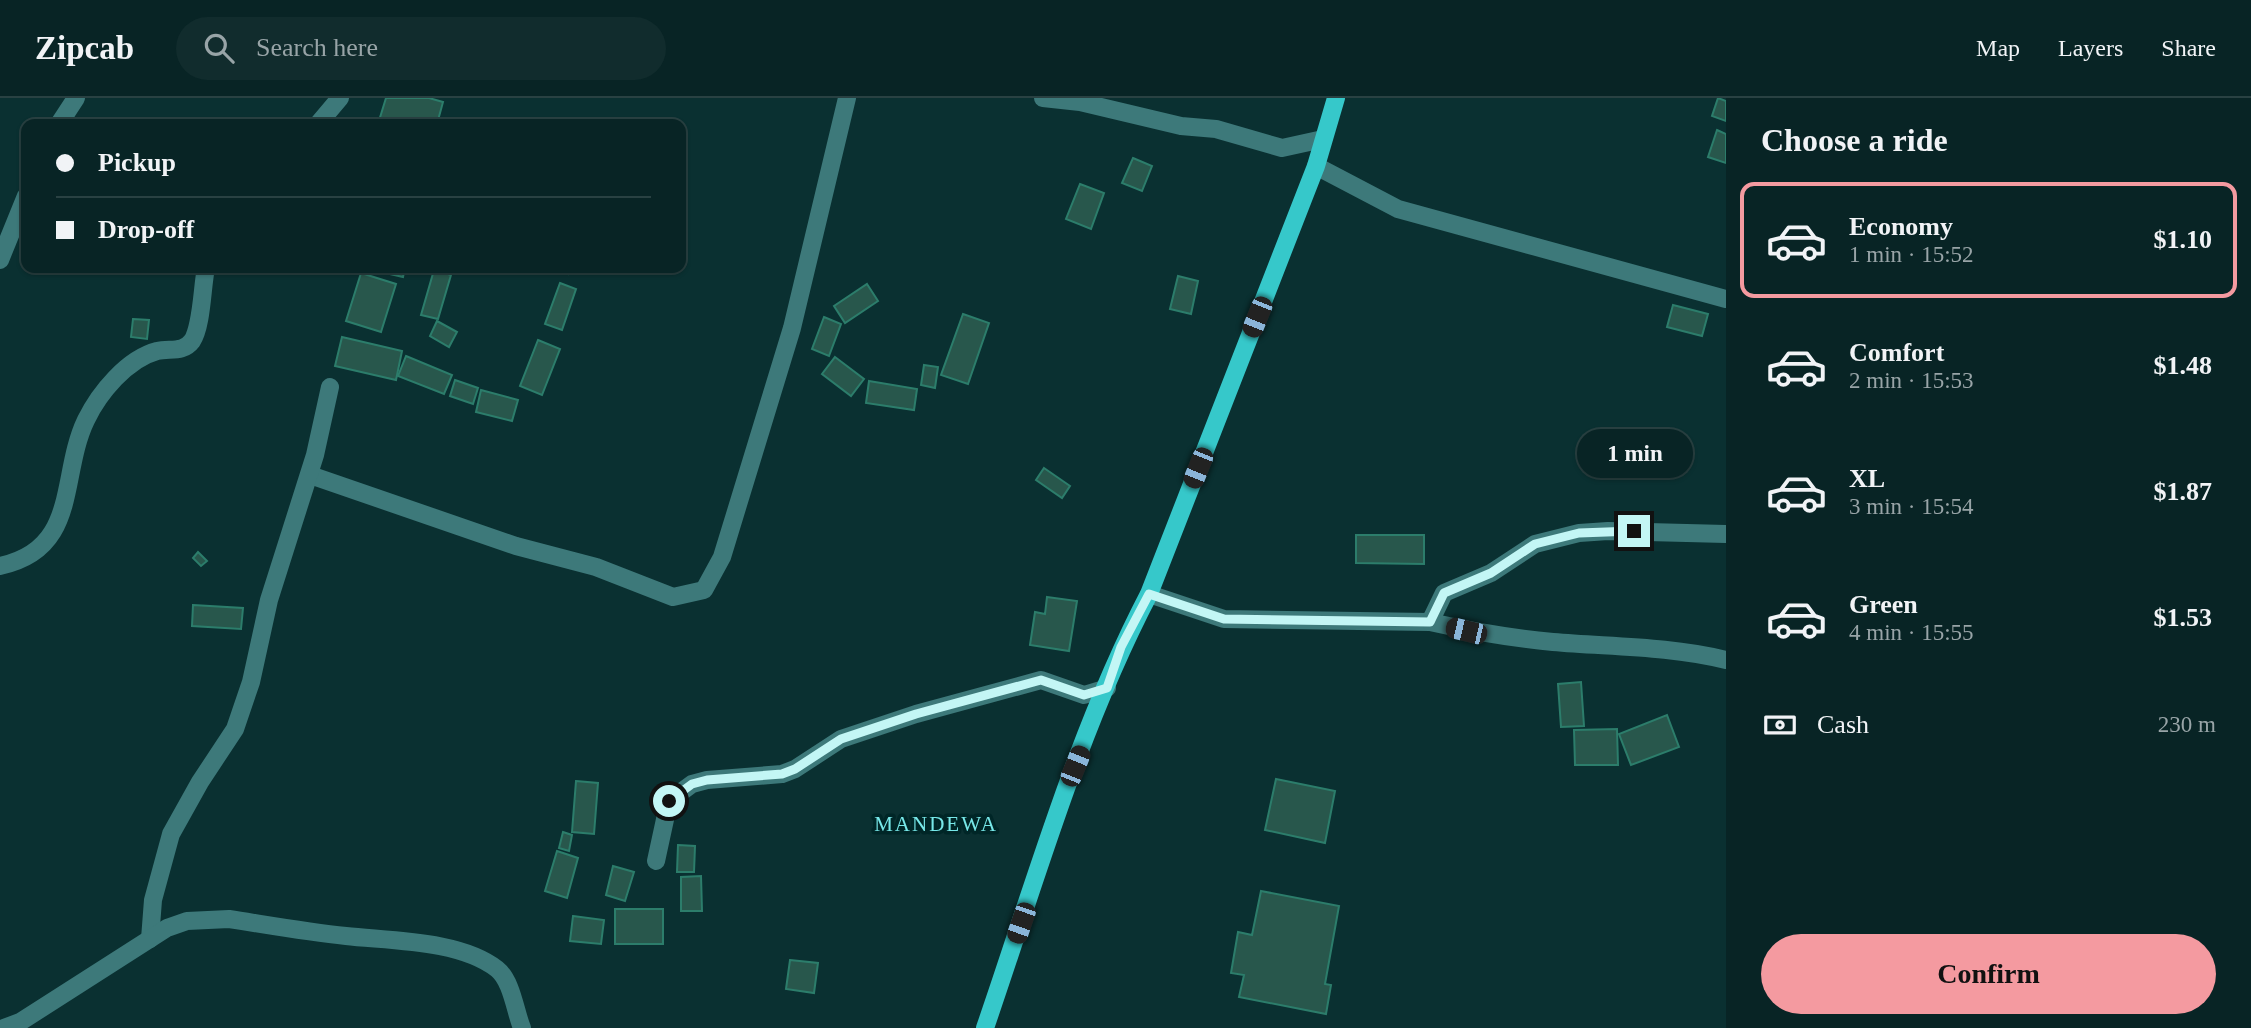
<!DOCTYPE html>
<html lang="en">
<head>
<meta charset="utf-8">
<style>
	body { margin:0; font-family:"Times New Roman",serif; background:#112c2d; color:#f1f3f6; height:100vh; display:flex; flex-direction:column; font-size:26px; white-space:nowrap }
	* { box-sizing:border-box; margin:0 }
	p { font-size:23px; color:#98a4a7 }
	.icon { flex:none; width:38px; height:38px; fill:none; stroke:currentColor; stroke-width:2; stroke-linecap:round; stroke-linejoin:round }
	.map { position:relative; flex:1; overflow:hidden }
	.sheet { display:flex; flex-direction:column; background:#082425; width:525px }
	.sheet>* { flex:none }
	.hud { position:absolute; left:21px; top:21px; width:665px; height:154px; border-radius:14px; box-shadow:0 2px 5px #0004,0 0 0 2px #294142; display:grid; align-content:center; height:154px; padding:0 35px; background:#082425 }
	.end { position:absolute; width:32px; height:32px; margin:-16px; border:9px solid #c3f6f5; background:#111; box-shadow:0 0 0 4px #111 }
	.from { border-radius:50% }
	.bubble { position:absolute; height:49px; border-radius:24px; background:#082425; box-shadow:0 2px 5px #0004,0 0 0 2px #294142; font-size:23px; font-weight:700; line-height:49px; text-align:center }
	.car { position:absolute; width:21px; height:42px; margin:-21px -10px; border-radius:9px; box-shadow:0 0 5px 2px #0007; background:linear-gradient(#222 24%,#8ab4d8 0 40%,#222 0 76%,#8ab4d8 0 86%,#222 0) }
	.hud b { display:flex; align-items:center; gap:24px; height:66px; font-size:26px }
	.hud b+b { border-top:2px solid #294142 }
	.hud i { width:18px; height:18px; background:#f1f3f6 }
	ul { padding:0; list-style:none }
	li { display:flex; align-items:center; gap:21px; height:116px; margin:0 14px 10px; padding:0 21px; border:4px solid transparent; border-radius:14px }
	li div { flex:1 }
	li b { display:block; font-size:26px }
	li em { font-style:normal; font-weight:700 }
	li.current { border-color:#f49aa0 }
	li>.icon { width:63px; height:63px; stroke-width:1.5 }
	h2 { padding:0 35px; font-size:32px; line-height:84px }
	.pay { display:flex; align-items:center; gap:18px; height:77px; padding:0 35px; font-size:26px }
	.pay p { margin-inline-start:auto }
	.cta { display:flex; gap:14px; margin-top:auto; padding:14px 35px }
	.cta a { flex:1; height:80px; border-radius:42px; background:#f49aa0; color:#111; font-size:28px; font-weight:700; line-height:80px; text-align:center }
	header { display:flex; align-items:center; gap:42px; box-sizing:border-box; height:98px; padding:0 35px; background:#082425; border-bottom:2px solid #294142 }
	header strong { font-size:33px }
	nav { display:flex; gap:38px; margin-inline-start:auto; font-size:24px }
	.search { width:490px; height:63px; background:#112c2d; display:flex; align-items:center; gap:18px; box-sizing:border-box; padding:0 24px; border-radius:38px; color:#98a4a7; font-size:26px }
	main { display:flex; flex:1; min-height:0 }
	.map>svg:first-child { display:block }
	.building { fill:#28574c; stroke:#2c7d6b; stroke-width:2 }
	.lines { fill:none; stroke-linecap:round; stroke-linejoin:round }
	.minor { stroke:#3d797a; stroke-width:18 }
	.major { stroke:#36c8ca; stroke-width:18 }
	.route { stroke:#c3f6f5; stroke-width:9 }
	.labels { text-anchor:middle; dominant-baseline:central; stroke-width:7; stroke-linejoin:round; paint-order:stroke }
	.quarter-label { font-size:21px; letter-spacing:2px; fill:#77e8e9; stroke:#002627 }
</style>
</head>
<body>
<header>
<strong>Zipcab</strong>
<div class="search"><svg class="icon" aria-label="search" viewBox="0 0 24 24"><circle cx="10" cy="10" r="6"/><path d="M15 15l6 6"/></svg>Search here</div>
<nav><a>Map</a><a>Layers</a><a>Share</a></nav>
</header>
<main>
<div class="map">
<svg width="1726" height="930" viewBox="0 0 1726 930">
	<rect width="100%" height="100%" fill="#0a3031"/>
	<g class="building">
		<polygon points="386,0 429,0 443,4 437,26 378,26"/>
		<polygon points="1718,0 1726,3 1726,23 1712,18"/>
		<polygon points="466,21 494,26 465,26"/>
		<polygon points="1717,32 1726,36 1726,65 1708,59"/>
		<polygon points="1133,60 1152,68 1142,93 1122,85"/>
		<polygon points="1080,86 1104,95 1091,131 1066,121"/>
		<polygon points="364,170 405,170 403,179"/>
		<polygon points="553,170 570,170 568,176"/>
		<polygon points="434,172 451,177 438,221 421,217"/>
		<polygon points="361,175 396,186 381,234 346,223"/>
		<polygon points="1178,178 1198,183 1191,216 1170,211"/>
		<polygon points="560,185 576,191 562,232 545,226"/>
		<polygon points="867,186 878,203 845,225 834,208"/>
		<polygon points="1673,207 1708,216 1702,238 1667,229"/>
		<polygon points="963,216 989,225 968,286 941,277"/>
		<polygon points="824,219 841,226 829,258 812,251"/>
		<polygon points="133,221 149,222 147,241 131,239"/>
		<polygon points="437,223 457,234 449,249 430,238"/>
		<polygon points="342,239 402,253 396,282 335,268"/>
		<polygon points="538,242 560,251 542,297 520,288"/>
		<polygon points="406,258 452,277 444,296 398,278"/>
		<polygon points="835,259 864,281 851,298 822,276"/>
		<polygon points="924,267 938,269 935,290 921,287"/>
		<polygon points="455,282 478,290 473,306 450,298"/>
		<polygon points="869,283 917,291 914,312 866,305"/>
		<polygon points="481,292 518,302 512,323 476,314"/>
		<polygon points="1044,370 1070,388 1062,400 1036,382"/>
		<polygon points="1356,437 1424,437 1424,466 1356,465"/>
		<polygon points="198,454 207,463 201,468 193,460"/>
		<polygon points="1047,499 1077,503 1069,553 1030,547 1035,514 1045,516"/>
		<polygon points="193,507 243,510 241,531 192,528"/>
		<polygon points="1581,584 1584,628 1561,629 1558,586"/>
		<polygon points="1667,617 1679,649 1631,667 1619,636"/>
		<polygon points="1617,631 1618,667 1575,667 1574,632"/>
		<polygon points="1276,681 1335,693 1325,745 1265,732"/>
		<polygon points="576,683 598,685 594,736 572,734"/>
		<polygon points="563,734 572,737 569,753 559,750"/>
		<polygon points="678,747 695,748 694,774 677,774"/>
		<polygon points="557,753 578,760 567,800 545,793"/>
		<polygon points="613,768 634,774 625,803 606,797"/>
		<polygon points="701,778 702,813 681,813 681,779"/>
		<polygon points="1261,793 1339,808 1325,886 1331,887 1326,916 1239,899 1244,877 1231,875 1238,834 1252,837"/>
		<rect x="615" y="811" width="48" height="35"/>
		<polygon points="573,818 604,822 601,846 570,843"/>
		<polygon points="790,862 818,865 814,895 786,891"/>
	</g>
	<g class="lines">
		<g class="minor">
			<polyline points="1043,0 1080,4 1181,28 1216,31 1282,50 1323,41"/>
			<polyline points="59,26 76,0"/>
			<polyline points="318,26 340,0"/>
			<polyline points="1316,68 1398,111 1726,201"/>
			<polyline points="0,162 26,98"/>
			<polyline points="310,377 516,448 596,469 673,499 704,492 722,459 792,230 847,0"/>
			<path d="M0 468C80 451 59 378 86 322 99 295 127 261 157 253 170 250 183 255 192 243 202 228 202 189 206 170"/>
			<polyline points="1149,496 1224,521 1430,524 1444,495 1491,475 1535,446 1579,435 1608,433 1726,436"/>
			<path d="M1430 524C1470 533 1512 540 1553 544 1611 549 1669 548 1726 562"/>
			<polyline points="656,763 669,703 692,686 707,682 782,676 795,671 841,641 916,616 1041,582 1084,597 1107,590"/>
			<polyline points="150,841 153,802 171,736 200,684 235,631 251,584 269,502 315,357 330,289"/>
			<path d="M4 930 20 924 167 830 187 823 229 821C268 827 307 834 346 838 390 843 460 842 497 871 512 883 515 913 522 930"/>
		</g>
		<path class="major" d="M985 930C1035 785 1078 632 1149 496L1316 68 1336 0"/>
	</g>
	<g class="lines">
		<polyline class="route" points="669,703 692,686 707,682 782,676 795,671 841,641 916,616 1041,582 1084,597 1107,590 1121,549 1149,496 1224,521 1430,524 1444,495 1491,475 1535,446 1579,435 1634,433"/>
	</g>
	<g class="labels">
		<g class="quarter-label">
			<text x="936" y="726">MANDEWA</text>
		</g>
	</g>
</svg>
<i class="end from" style="left:669px;top:703px"></i>
<i class="end" style="left:1634px;top:433px"></i>
<div class="bubble" style="left:1577px;top:331px;width:116px">1 min</div>
<i class="car" style="left:1257px;top:219px;rotate:202deg"></i>
<i class="car" style="left:1198px;top:370px;rotate:202deg"></i>
<i class="car" style="left:1466px;top:533px;rotate:283deg"></i>
<i class="car" style="left:1075px;top:668px;rotate:22deg"></i>
<i class="car" style="left:1021px;top:825px;rotate:199deg"></i>
<div class="hud">
<b><i class="from"></i>Pickup</b>
<b><i></i>Drop-off</b>
</div>
</div>
<section class="sheet">
<h2>Choose a ride</h2>
<ul>
<li class="current"><svg class="icon" aria-label="car" viewBox="0 0 24 24"><path d="M5 17H2v-5l4-1 3-4h7l3 4 3 1v5h-3M9 17h6M6 11h13"/><circle cx="7" cy="17" r="2"/><circle cx="17" cy="17" r="2"/></svg><div><b>Economy</b><p>1 min · 15:52</p></div><em>$1.10</em></li>
<li><svg class="icon" aria-label="car" viewBox="0 0 24 24"><path d="M5 17H2v-5l4-1 3-4h7l3 4 3 1v5h-3M9 17h6M6 11h13"/><circle cx="7" cy="17" r="2"/><circle cx="17" cy="17" r="2"/></svg><div><b>Comfort</b><p>2 min · 15:53</p></div><em>$1.48</em></li>
<li><svg class="icon" aria-label="car" viewBox="0 0 24 24"><path d="M5 17H2v-5l4-1 3-4h7l3 4 3 1v5h-3M9 17h6M6 11h13"/><circle cx="7" cy="17" r="2"/><circle cx="17" cy="17" r="2"/></svg><div><b>XL</b><p>3 min · 15:54</p></div><em>$1.87</em></li>
<li><svg class="icon" aria-label="car" viewBox="0 0 24 24"><path d="M5 17H2v-5l4-1 3-4h7l3 4 3 1v5h-3M9 17h6M6 11h13"/><circle cx="7" cy="17" r="2"/><circle cx="17" cy="17" r="2"/></svg><div><b>Green</b><p>4 min · 15:55</p></div><em>$1.53</em></li>
</ul>
<div class="pay"><svg class="icon" aria-label="cash" viewBox="0 0 24 24"><path d="M3 7h18v10H3z"/><circle cx="12" cy="12" r="2"/></svg>Cash<p>230 m</p></div>
<div class="cta"><a>Confirm</a></div>
</section>
</main>
</body>
</html>
